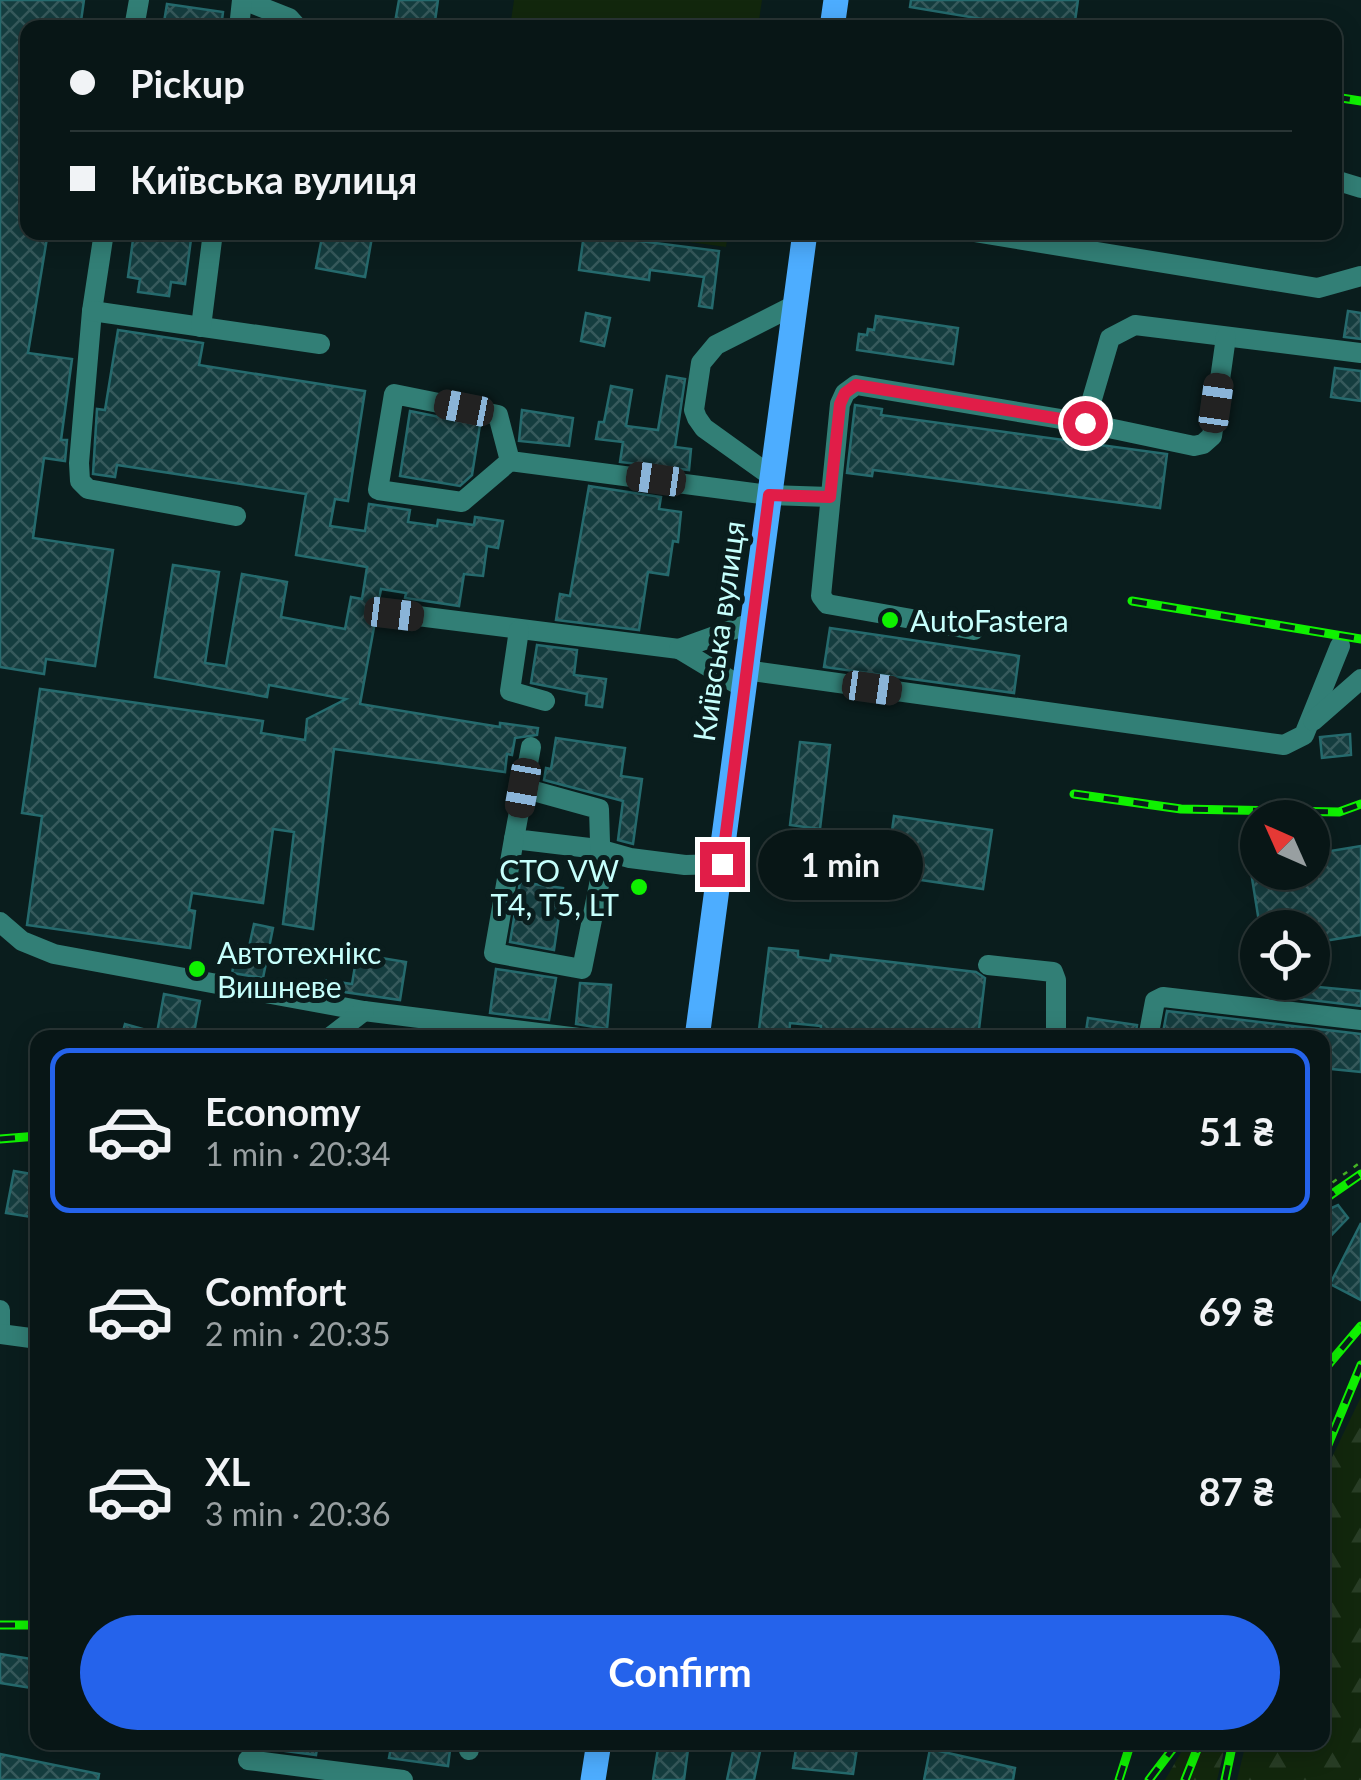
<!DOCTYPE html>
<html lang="en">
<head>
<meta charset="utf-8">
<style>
	body { margin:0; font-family:Lato,sans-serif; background:#162323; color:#f1f3f6; height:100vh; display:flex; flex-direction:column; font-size:38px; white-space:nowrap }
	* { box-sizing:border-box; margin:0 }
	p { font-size:32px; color:#989fa1 }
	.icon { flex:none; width:55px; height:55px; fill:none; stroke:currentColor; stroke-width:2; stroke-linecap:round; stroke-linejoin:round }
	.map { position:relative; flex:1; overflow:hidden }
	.panel { position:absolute; left:30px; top:1030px; width:1300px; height:720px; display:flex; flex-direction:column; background:#081616; border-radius:20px; box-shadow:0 5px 25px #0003,0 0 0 2px #293535 }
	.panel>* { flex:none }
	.guide { position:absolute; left:20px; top:20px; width:1322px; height:220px; border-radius:20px; box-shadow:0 5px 25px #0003,0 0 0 2px #293535; display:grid; align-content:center; height:220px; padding:0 50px; background:#081616 }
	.needle { width:65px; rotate:315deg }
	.controls { position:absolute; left:1240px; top:800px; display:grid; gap:20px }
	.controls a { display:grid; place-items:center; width:90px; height:90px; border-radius:50%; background:#081616; box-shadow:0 5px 25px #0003,0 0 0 2px #293535; font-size:50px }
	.end { position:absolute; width:45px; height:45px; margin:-22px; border:12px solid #e11d48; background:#fff; box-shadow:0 0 0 5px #fff }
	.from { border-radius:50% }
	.bubble { position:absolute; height:70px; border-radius:35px; background:#081616; box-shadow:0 5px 25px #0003,0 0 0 2px #293535; font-size:32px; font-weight:700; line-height:70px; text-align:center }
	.car { position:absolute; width:30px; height:60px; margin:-30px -15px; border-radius:12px; box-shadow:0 0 8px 2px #0007; background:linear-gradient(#222 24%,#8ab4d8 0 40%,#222 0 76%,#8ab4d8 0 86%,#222 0) }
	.guide b { display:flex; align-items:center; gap:35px; height:95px; font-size:38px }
	.guide b+b { border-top:2px solid #293535 }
	.guide i { width:25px; height:25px; background:#f1f3f6 }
	ul { padding:18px 0 0; list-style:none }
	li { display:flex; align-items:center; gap:30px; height:165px; margin:0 20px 15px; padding:0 30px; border:5px solid transparent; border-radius:20px }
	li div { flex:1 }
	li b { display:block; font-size:38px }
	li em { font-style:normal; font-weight:700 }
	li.active { border-color:#2563eb }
	li>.icon { width:90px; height:90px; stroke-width:1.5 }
	.action { display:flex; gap:20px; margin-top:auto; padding:20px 50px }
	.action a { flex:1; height:115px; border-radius:60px; background:#2563eb; color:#fff; font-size:40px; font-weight:700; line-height:115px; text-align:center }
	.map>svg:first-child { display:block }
	.grass { fill:#12270d }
	.forest { fill:url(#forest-firs) }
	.building { fill:url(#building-cross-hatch); stroke:#256a6d; stroke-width:2.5 }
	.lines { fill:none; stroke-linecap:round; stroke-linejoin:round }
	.path { stroke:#45b425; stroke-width:2.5; stroke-dasharray:5 8; stroke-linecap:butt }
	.minor { stroke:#327f76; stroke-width:20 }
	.major { stroke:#4dadff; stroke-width:25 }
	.rail-casing { stroke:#0ff100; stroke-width:9 }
	.rail { stroke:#0a1d1d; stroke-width:5; stroke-dasharray:15; stroke-linecap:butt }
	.route { stroke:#e11d48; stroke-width:12 }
	.poi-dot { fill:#0ff100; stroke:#0a1d1d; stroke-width:4 }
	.labels { text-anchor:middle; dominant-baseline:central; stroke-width:10; stroke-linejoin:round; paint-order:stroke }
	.poi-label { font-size:30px; fill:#c6fffc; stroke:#0a1d1d; text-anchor:start }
	.street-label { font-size:30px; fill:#c6fffc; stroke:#0a1d1d }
</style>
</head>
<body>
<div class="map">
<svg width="1361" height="1780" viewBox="0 0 1361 1780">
	<defs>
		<pattern id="forest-firs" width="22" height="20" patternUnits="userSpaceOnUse" patternTransform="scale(2.5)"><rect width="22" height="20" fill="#12270d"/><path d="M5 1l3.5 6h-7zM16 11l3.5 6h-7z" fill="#283d25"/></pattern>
		<pattern id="building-cross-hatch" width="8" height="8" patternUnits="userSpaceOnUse" patternTransform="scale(2.5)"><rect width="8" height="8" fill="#153d3f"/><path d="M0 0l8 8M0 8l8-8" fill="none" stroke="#365a5c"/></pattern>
	</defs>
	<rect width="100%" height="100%" fill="#0a1d1d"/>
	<g class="grass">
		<polygon points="514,0 762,0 758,27 510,27"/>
		<polygon points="623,233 728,233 726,247"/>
	</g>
	<g class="forest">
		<polygon points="1361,1397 1361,1780 1237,1780 1246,1743 1322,1742 1323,1476"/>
		<polygon points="1191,1743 1226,1743 1217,1780 1165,1780 1183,1749"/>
	</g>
	<g class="building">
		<polygon points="0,0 84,0 80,28 28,28 28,232 48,232 28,353 72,359 61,440 67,440 65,461 44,458 33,538 113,550 95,666 46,659 44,674 0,667"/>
		<polygon points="399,0 438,0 434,28 394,28"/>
		<polygon points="911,0 1078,0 1074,28 1036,28 910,7"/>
		<polygon points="167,4 223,12 221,28 163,28"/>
		<polygon points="134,232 192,232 185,284 171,282 169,296 138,292 140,279 128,277"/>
		<polygon points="323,232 372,237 365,277 316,268"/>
		<polygon points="584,234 719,251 712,308 699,306 704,277 650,270 649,280 579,270"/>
		<polygon points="1348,311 1361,313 1361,339 1344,337"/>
		<polygon points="586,313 610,318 604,346 581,341"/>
		<polygon points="876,316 958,328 953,364 857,350 859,334 867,335 868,329 874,330"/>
		<polygon points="118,330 203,343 199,365 365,391 348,501 335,499 330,526 365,531 369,504 410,510 408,522 437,526 438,520 474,525 475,517 503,521 498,548 487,546 483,576 464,574 459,606 405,598 406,593 381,589 360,704 500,727 500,723 538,728 537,735 515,738 512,755 507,754 505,772 334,749 313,929 283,924 294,832 273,829 263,903 192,893 189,910 195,911 190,948 27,925 42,816 22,813 40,689 263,721 261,733 305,740 307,719 346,699 269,685 267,697 155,677 173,565 219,572 205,663 226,666 242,574 287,582 281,617 345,629 351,597 362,599 367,567 296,555 306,494 117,465 115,477 93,474 97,409 105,410"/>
		<polygon points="1335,368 1361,371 1361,401 1331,397"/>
		<polygon points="667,376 685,379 675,447 691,449 689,470 620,462 623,442 596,439 599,422 604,422 611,386 632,390 626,426 658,430"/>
		<polygon points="855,405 882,409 881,415 1167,454 1160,508 873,470 872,476 847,473"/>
		<polygon points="522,410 573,418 569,446 519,441"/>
		<polygon points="410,411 480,425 472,475 460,486 400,476"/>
		<polygon points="589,486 661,497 659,509 681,512 678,542 673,541 668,575 648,572 639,630 556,620 560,594 570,596"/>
		<polygon points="830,628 1019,656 1014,693 824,667"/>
		<polygon points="537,645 577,650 574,675 606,679 602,707 586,705 587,694 531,683"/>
		<polygon points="1350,734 1351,755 1322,758 1320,737"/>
		<polygon points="556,738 625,748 621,776 642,779 633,844 618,840 623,801 544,780 546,768 551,769"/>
		<polygon points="800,742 830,745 820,829 790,825"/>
		<polygon points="894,816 992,830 983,889 886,875"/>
		<polygon points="1361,846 1361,935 1312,943 1312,928 1304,928 1304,923 1260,928 1251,872 1312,872 1312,854"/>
		<polygon points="520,882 563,888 554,950 510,942"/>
		<polygon points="254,924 273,928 263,978 232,973 238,945 249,947"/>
		<polygon points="769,948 798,951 798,957 830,961 831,955 976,972 985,978 978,1038 820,1038 821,1026 790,1023 789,1038 758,1038"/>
		<polygon points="357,954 406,962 400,1000 315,988 316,979 352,984"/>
		<polygon points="496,969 556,978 549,1020 490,1013"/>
		<polygon points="580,983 611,985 607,1029 576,1024"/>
		<polygon points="1286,984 1361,991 1361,1006 1284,997"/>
		<polygon points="164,994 200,1001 193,1038 121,1038 125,1024 157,1033"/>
		<polygon points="1167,1011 1361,1034 1361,1072 1322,1068 1322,1038 1162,1038"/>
		<polygon points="1088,1018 1137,1025 1135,1038 1085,1038"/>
		<polygon points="14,1171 38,1175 38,1218 6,1213"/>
		<polygon points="1338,1205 1348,1218 1322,1245 1322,1212"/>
		<polygon points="1361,1223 1361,1300 1330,1284"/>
		<polygon points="0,1654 38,1660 38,1689 0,1683"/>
		<polygon points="271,1742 318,1742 316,1755 270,1749"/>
		<polygon points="392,1742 451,1742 448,1766 389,1758"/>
		<polygon points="659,1742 689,1742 684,1780 653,1780"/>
		<polygon points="735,1742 762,1742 754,1780 727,1780"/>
		<polygon points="797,1742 858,1742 853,1774 793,1768"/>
		<polygon points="930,1749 1015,1768 1013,1780 924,1780"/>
		<polygon points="0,1754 99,1774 98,1780 0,1780"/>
	</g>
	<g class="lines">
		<polyline class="path" points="1322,1190 1361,1162"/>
		<g class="minor">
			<polyline points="243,0 289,18 298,28"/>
			<polyline points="134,28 139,0"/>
			<polyline points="239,28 242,0"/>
			<polyline points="1335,180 1361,188"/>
			<polyline points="104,232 92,311 79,463 80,481 88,489 236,516"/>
			<polyline points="974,232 1318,288 1361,276"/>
			<polyline points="92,311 320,344"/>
			<polyline points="201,327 213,232"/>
			<polyline points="1085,423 1110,338 1135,325 1361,353"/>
			<polyline points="510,461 498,415 394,394 378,490 462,502 510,461 769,495 830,497"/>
			<polyline points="771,476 704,428 697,418 694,410 701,363 716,345 795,305"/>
			<polyline points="394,613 679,649"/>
			<polyline points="519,630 510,691 545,701"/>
			<polyline points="974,630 827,604 821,596 840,404 845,393 856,385 1085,423 1194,446 1203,444 1212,436 1226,337"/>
			<polyline points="745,670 1284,745 1304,735 1340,646"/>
			<polyline points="742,687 679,649 751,623"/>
			<polyline points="1313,721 1361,679"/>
			<polyline points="531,747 514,839 598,849 630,858 685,865 722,864"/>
			<polyline points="514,839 494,953 582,969 601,875 599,809 523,788"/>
			<polyline points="0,922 22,941 54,954 364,1011 579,1038"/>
			<polyline points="988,965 1053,972 1056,980 1056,1038"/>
			<polyline points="329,1038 364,1011"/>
			<polyline points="1148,1038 1155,1001 1163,997 1361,1020"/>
			<polyline points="0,1310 0,1333"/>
			<polyline points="0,1334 38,1339"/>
			<polyline points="469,1750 470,1742"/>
			<polyline points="248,1760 403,1780"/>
		</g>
		<g class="major">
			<polyline points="832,28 836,0"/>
			<polyline points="697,1038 805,232"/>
			<polyline points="593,1780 599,1742"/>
		</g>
		<g class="rail-casing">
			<g id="rail">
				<polyline points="1335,97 1361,101"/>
				<polyline points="1132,601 1361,639"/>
				<polyline points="1074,794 1181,809 1339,812 1361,804"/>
				<polyline points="0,1139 38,1136"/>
				<polyline points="1322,1201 1361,1174"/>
				<polyline points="1322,1372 1361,1326"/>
				<polyline points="1322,1459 1361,1365"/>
				<polyline points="0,1625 38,1625"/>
				<polyline points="1119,1780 1131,1742"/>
				<polyline points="1149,1780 1178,1742"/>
				<polyline points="1185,1780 1200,1742"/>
				<polyline points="1225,1780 1233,1742"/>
			</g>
		</g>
		<use href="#rail" class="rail"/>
	</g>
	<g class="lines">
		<polyline class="route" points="722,864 769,495 830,497 840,404 845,393 856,385 1085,423"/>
	</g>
	<g class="poi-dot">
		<circle cx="890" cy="620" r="10"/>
		<circle cx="639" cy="887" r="10"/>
		<circle cx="197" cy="969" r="10"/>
	</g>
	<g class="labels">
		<g class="poi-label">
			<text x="910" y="620">AutoFastera</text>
			<text x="619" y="870" text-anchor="end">СТО VW<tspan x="619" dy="34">T4, T5, LT</tspan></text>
			<text x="217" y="952">Автотехнікс<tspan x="217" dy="34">Вишневе</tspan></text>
		</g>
		<g class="street-label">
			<text transform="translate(718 631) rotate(-82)">Київська вулиця</text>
		</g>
	</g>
</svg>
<div class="controls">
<a><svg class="needle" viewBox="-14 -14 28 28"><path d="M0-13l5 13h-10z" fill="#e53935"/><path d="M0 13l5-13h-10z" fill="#989fa1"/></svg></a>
<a><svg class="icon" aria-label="locate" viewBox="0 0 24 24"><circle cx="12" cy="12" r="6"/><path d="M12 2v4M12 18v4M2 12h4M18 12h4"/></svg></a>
</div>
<i class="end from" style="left:1085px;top:423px"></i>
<i class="end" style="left:722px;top:864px"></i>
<div class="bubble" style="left:758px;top:830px;width:165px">1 min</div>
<i class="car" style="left:1216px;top:403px;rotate:8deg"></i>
<i class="car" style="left:464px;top:408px;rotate:281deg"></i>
<i class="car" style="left:656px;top:479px;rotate:278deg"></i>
<i class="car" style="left:394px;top:614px;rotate:97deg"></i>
<i class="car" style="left:872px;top:688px;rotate:98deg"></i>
<i class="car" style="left:523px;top:788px;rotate:190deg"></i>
<div class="guide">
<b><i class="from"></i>Pickup</b>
<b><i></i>Київська вулиця</b>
</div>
<section class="panel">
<ul>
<li class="active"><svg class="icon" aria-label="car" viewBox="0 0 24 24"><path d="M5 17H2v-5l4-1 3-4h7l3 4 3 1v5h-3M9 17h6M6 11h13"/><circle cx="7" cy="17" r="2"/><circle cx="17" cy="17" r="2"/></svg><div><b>Economy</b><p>1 min · 20:34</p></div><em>51 ₴</em></li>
<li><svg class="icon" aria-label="car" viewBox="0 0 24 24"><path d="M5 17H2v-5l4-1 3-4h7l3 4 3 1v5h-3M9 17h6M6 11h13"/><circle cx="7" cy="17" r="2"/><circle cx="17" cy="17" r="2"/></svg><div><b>Comfort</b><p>2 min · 20:35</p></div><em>69 ₴</em></li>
<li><svg class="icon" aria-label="car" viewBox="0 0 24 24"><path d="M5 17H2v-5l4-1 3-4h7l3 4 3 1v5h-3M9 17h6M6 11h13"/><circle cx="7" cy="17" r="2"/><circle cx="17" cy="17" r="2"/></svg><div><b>XL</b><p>3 min · 20:36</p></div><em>87 ₴</em></li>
</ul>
<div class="action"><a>Confirm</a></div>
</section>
</div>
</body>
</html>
